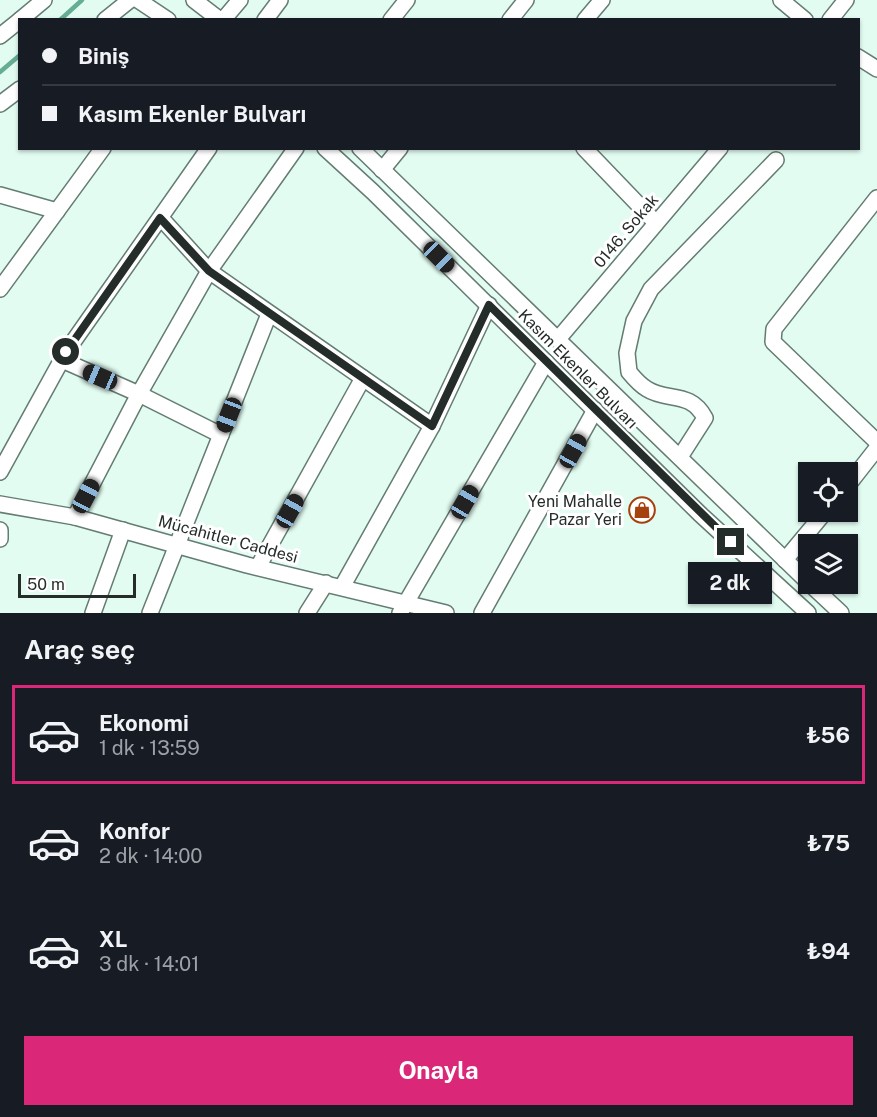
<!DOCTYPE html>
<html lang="tr">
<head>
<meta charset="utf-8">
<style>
	body { margin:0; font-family:"Public Sans",sans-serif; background:#20242c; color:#f1f3f6; height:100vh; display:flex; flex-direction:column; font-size:22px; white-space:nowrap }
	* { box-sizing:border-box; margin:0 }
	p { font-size:20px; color:#9ea1a6 }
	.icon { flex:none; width:33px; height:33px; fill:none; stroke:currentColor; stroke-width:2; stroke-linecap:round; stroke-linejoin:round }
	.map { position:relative; height:613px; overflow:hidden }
	.sheet { display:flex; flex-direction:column; background:#171b24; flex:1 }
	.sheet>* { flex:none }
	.top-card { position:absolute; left:18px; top:18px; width:842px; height:132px; border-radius:0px; box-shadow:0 2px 4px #0004; display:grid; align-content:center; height:132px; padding:0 24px; background:#171b24 }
	.tools { position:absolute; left:798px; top:462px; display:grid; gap:12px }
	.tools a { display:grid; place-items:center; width:60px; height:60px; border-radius:0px; background:#171b24; box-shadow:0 2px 4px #0004; font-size:30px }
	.scale { position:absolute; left:18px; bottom:15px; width:118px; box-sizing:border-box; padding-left:6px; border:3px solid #242d2a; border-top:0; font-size:16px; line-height:21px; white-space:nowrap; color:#242d2a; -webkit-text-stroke:4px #fff; paint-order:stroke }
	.end { position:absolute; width:27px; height:27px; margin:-14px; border:8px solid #242d2a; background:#fff; box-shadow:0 0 0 3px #fff }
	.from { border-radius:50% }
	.bubble { position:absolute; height:42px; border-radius:0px; background:#171b24; box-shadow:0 2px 4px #0004; font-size:20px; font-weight:700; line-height:42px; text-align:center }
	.car { position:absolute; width:18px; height:36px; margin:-18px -9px; border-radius:8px; box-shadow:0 0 4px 2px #0007; background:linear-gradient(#222 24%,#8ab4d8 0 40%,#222 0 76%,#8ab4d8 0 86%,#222 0) }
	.top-card b { display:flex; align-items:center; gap:21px; height:57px; font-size:22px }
	.top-card b+b { border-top:2px solid #363941 }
	.top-card i { width:15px; height:15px; background:#f1f3f6 }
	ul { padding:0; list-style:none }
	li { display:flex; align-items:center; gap:18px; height:99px; margin:0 12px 9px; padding:0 12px; border:3px solid transparent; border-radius:0px }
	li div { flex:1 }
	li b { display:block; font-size:22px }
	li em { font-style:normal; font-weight:700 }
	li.active { border-color:#db2777 }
	li>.icon { width:54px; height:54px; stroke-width:1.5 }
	h2 { padding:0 24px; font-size:27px; line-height:72px }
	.cta { display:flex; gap:12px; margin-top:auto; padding:12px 24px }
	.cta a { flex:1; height:69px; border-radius:0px; background:#db2777; color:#fff; font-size:24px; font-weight:700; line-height:69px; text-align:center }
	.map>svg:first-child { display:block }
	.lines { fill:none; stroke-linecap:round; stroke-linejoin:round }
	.stream { stroke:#65ad94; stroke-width:4.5 }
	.minor-casing { stroke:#647c72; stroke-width:18 }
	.minor { stroke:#fff; stroke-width:15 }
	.route { stroke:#242d2a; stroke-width:8 }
	.labels { text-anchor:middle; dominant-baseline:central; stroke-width:6; stroke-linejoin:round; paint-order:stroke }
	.street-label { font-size:16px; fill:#242d2a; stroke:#fff }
	.poi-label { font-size:16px; fill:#242d2a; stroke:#fff; text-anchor:end }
</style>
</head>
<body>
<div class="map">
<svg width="877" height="613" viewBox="0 0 877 613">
	<rect width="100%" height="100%" fill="#e2fcf2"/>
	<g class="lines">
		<g class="stream">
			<polyline points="60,20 82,0"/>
			<polyline points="0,72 20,55"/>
		</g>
		<g class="minor-casing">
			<g id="minor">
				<polyline points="138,0 168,20"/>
				<polyline points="194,0 220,20"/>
				<polyline points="781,0 805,20"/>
				<polyline points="20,20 44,0"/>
				<polyline points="105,20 130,0"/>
				<polyline points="223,20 240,0"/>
				<polyline points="265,20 280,0"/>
				<polyline points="391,20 407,0"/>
				<polyline points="510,20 526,0"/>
				<polyline points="585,20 602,0"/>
				<polyline points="830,20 846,0"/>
				<polyline points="0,36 20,20"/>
				<polyline points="858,57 877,69"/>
				<polyline points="0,104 20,89"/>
				<polyline points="325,148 373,192 700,514 808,613"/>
				<polyline points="360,148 808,582"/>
				<polyline points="584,148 656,223"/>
				<polyline points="382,170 400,148"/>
				<polyline points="0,195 57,211"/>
				<polyline points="877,198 774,329 773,342 877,442"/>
				<polyline points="161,218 209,271 432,426"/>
				<polyline points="0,289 103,148"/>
				<polyline points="559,338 720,148"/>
				<polyline points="62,360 139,394 221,435"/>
				<path d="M680 457 705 418C690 390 667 402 647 389 640 385 634 378 629 372L627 353 634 321 651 289 776 160"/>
				<polyline points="0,472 66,352 209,148"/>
				<polyline points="848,485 877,448"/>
				<polyline points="0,504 75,517 247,565 446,613"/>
				<polyline points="75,517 139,394 209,271 296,148"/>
				<polyline points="0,530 0,539"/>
				<polyline points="785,560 825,512"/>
				<polyline points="258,567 363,378"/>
				<polyline points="810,584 841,613"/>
				<polyline points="342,587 432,426 489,305"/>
				<polyline points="93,613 123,530"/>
				<polyline points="150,613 269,314"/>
				<polyline points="307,613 326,583"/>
				<polyline points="400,613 546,362"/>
				<polyline points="482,613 595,410"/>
			</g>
		</g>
		<use href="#minor" class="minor"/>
	</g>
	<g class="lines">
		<polyline class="route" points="66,352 160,218 209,271 432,426 489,305 731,542"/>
	</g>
	<defs>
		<g id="shop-ring" transform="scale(1.35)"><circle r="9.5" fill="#fff" stroke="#a5410c" stroke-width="1.5"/><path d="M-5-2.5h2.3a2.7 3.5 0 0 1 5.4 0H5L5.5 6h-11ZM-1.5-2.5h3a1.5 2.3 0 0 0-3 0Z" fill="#a5410c"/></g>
	</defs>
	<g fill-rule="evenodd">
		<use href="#shop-ring" x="642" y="510"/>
	</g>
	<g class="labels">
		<g class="street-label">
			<text transform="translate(626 231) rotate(-50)">0146. Sokak</text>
			<text transform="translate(578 369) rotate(45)">Kasım Ekenler Bulvarı</text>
			<text transform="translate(228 539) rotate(15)">Mücahitler Caddesi</text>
		</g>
		<g class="poi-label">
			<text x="622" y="501">Yeni Mahalle<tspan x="622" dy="18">Pazar Yeri</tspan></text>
		</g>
	</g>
</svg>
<div class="tools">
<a><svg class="icon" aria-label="locate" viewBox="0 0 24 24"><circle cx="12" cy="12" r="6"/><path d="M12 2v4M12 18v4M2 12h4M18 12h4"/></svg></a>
<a><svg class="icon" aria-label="layers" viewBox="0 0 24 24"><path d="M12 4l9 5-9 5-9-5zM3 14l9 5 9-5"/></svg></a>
</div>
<div class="scale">50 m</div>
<i class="end from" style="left:66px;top:352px"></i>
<i class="end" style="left:731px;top:542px"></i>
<div class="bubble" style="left:688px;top:562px;width:84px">2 dk</div>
<i class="car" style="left:439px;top:257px;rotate:135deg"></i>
<i class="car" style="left:100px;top:377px;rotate:293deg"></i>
<i class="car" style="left:229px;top:415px;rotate:201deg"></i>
<i class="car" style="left:573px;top:451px;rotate:29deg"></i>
<i class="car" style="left:86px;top:496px;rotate:28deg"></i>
<i class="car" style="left:465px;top:502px;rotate:30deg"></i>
<i class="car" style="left:290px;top:511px;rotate:29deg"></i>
<div class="top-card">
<b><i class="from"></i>Biniş</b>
<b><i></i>Kasım Ekenler Bulvarı</b>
</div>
</div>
<section class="sheet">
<h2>Araç seç</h2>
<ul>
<li class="active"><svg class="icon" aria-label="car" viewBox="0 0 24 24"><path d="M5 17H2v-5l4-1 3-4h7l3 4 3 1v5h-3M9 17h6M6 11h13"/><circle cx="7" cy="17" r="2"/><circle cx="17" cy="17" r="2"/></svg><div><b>Ekonomi</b><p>1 dk · 13:59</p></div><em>₺56</em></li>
<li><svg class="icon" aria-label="car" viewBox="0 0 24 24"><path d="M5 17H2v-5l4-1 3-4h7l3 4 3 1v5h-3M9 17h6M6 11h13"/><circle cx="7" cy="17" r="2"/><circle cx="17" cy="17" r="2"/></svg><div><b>Konfor</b><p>2 dk · 14:00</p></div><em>₺75</em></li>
<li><svg class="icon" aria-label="car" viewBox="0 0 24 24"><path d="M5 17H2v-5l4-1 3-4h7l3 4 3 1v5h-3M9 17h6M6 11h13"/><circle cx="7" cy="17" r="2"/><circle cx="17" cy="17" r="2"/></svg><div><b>XL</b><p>3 dk · 14:01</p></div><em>₺94</em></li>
</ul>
<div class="cta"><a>Onayla</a></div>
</section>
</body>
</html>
